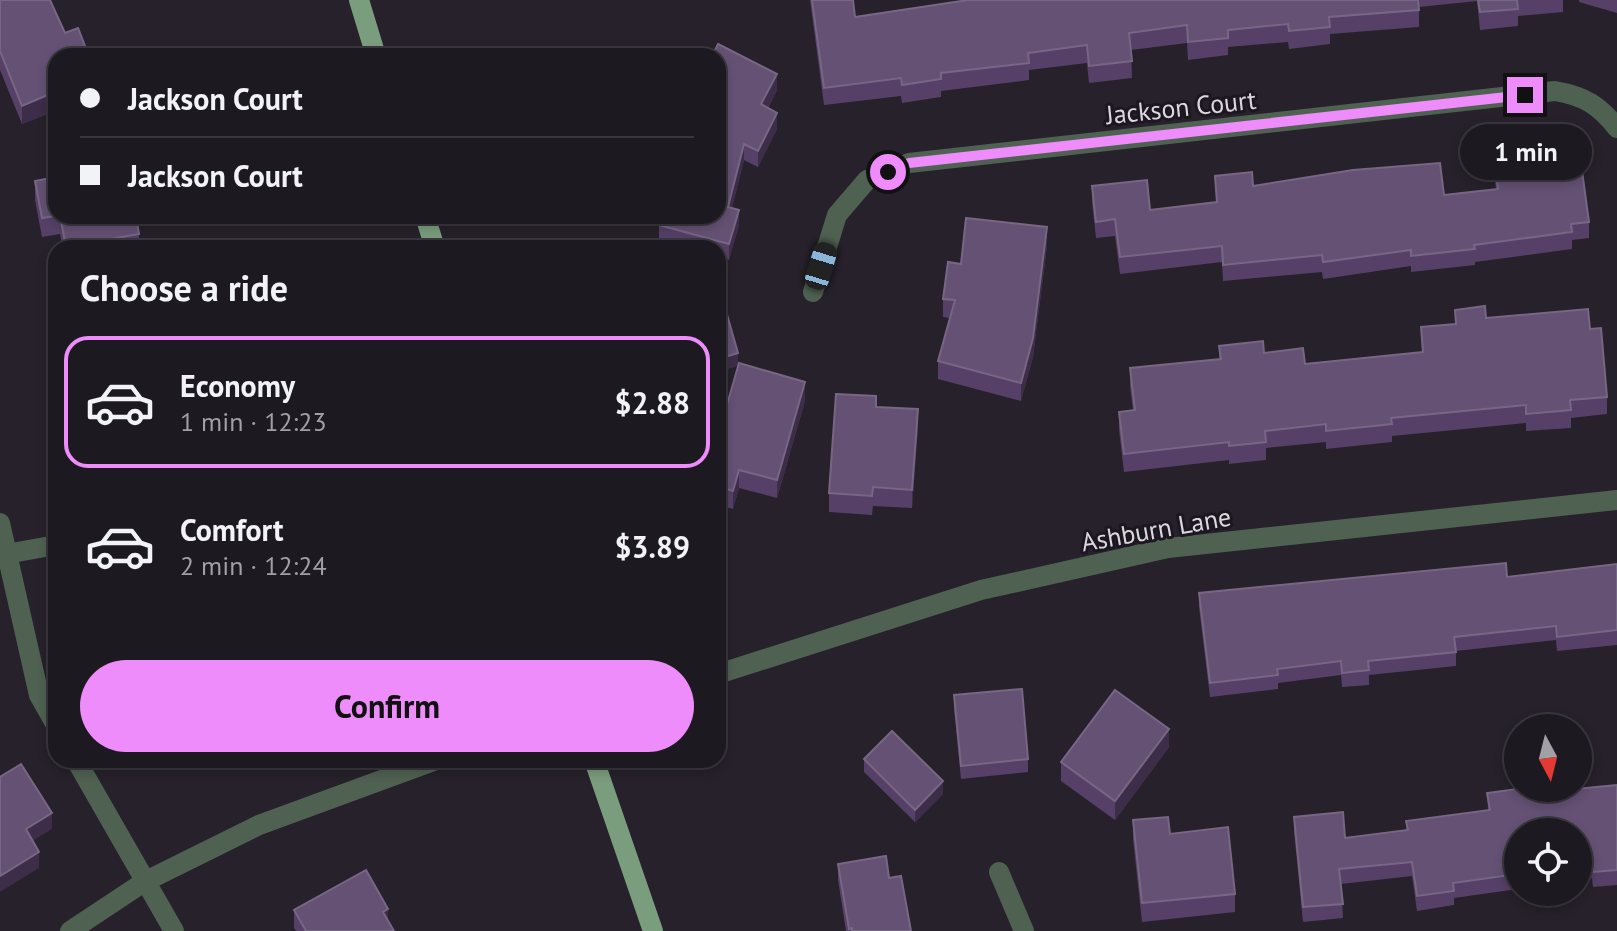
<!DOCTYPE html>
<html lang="en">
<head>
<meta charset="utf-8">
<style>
	body { margin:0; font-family:"PT Sans",sans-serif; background:#29262d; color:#f1f3f6; height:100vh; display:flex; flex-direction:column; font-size:30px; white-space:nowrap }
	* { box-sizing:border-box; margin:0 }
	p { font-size:26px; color:#a0a0a5 }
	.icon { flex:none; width:44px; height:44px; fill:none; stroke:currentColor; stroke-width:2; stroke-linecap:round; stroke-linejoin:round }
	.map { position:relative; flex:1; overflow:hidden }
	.panel { position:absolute; left:48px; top:240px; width:678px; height:528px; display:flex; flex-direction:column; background:#1c1920; border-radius:24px; box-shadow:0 4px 12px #0003,0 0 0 2px #3a383e }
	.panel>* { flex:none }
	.top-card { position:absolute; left:48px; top:48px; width:678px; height:176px; border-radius:24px; box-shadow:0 4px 12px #0003,0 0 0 2px #3a383e; display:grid; align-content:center; height:176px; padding:0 32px; background:#1c1920 }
	.needle { width:52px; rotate:173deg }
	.controls { position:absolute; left:1504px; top:714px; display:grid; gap:16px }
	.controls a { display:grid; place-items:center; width:88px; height:88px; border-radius:50%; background:#1c1920; box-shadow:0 4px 12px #0003,0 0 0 2px #3a383e; font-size:40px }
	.end { position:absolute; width:36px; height:36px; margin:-18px; border:10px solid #ed8cfa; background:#111; box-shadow:0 0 0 4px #111 }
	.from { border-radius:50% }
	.bubble { position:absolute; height:56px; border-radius:28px; background:#1c1920; box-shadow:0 4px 12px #0003,0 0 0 2px #3a383e; font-size:26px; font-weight:700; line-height:56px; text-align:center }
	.car { position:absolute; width:24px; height:48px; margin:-24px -12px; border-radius:10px; box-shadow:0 0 6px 2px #0007; background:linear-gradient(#222 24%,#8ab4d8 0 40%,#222 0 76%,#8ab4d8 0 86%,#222 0) }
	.top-card b { display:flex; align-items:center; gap:28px; height:76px; font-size:30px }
	.top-card b+b { border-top:2px solid #3a383e }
	.top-card i { width:20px; height:20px; background:#f1f3f6 }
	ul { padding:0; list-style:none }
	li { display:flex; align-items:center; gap:24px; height:132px; margin:0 16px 12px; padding:0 16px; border:4px solid transparent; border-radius:24px }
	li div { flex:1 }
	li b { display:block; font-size:30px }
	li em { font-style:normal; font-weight:700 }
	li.current { border-color:#ed8cfa }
	li>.icon { width:72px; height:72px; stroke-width:1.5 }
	h2 { padding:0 32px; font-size:36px; line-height:96px }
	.primary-button { display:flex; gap:16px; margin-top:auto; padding:16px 32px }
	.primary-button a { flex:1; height:92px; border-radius:48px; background:#ed8cfa; color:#111; font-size:32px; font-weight:700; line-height:92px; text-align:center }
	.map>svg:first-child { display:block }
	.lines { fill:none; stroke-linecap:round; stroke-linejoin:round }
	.minor { stroke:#4f6151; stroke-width:20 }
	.major { stroke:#7a9e7d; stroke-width:20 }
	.wall { fill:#564067 }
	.shaded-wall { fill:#3d2d49 }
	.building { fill:#645174; stroke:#776684; stroke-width:2 }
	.route { stroke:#ed8cfa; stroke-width:10 }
	.labels { text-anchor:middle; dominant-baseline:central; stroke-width:6; stroke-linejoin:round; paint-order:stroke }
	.street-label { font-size:26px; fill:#dbd8de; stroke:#1c1720 }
</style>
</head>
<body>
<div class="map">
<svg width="1617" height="931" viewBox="0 0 1617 931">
	<rect width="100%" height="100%" fill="#26212a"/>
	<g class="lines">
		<g class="minor">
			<path d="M813 292 837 215 867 180 909 163 1555 91C1584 96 1599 105 1617 128"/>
			<polyline points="0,523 39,695 56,725"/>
			<polyline points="6,554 56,545"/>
			<polyline points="718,674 981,590 1168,548 1617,500"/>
			<polyline points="76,760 174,931"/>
			<polyline points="999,872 1024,931"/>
			<polyline points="70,931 144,882 259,825 436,760"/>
		</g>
		<g class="major">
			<polyline points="359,0 376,56"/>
			<polyline points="425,216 435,248"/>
			<polyline points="594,760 653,931"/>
		</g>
	</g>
	<g class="wall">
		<polygon points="0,0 65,33 89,56 102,56 56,56 56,148 50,113 22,124 0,70"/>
		<polygon points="810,0 853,0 855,17 968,0 1563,0 1563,12 1518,16 1518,26 1480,30 1477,1 1419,7 1419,27 1330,34 1330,44 1289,49 1288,42 1228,47 1228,55 1188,60 1187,43 1131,50 1132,78 1089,83 1087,63 1029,70 1029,80 941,91 941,97 902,103 901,96 824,105"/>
		<polygon points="1579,0 1617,0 1617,13 1579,2"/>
		<polygon points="718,56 777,90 768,108 777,129 758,167 744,160 732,208 739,225 729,260 718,257 718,248 686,248 659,240 659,225"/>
		<polygon points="1492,142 1532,147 1589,222 1589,238 1572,240 1572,249 1475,262 1475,265 1411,272 1411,266 1323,279 1322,272 1223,281 1222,262 1120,274 1115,236 1096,238 1092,202 1092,186 1150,210 1216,202 1215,176 1253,186 1444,195 1496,189 1492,159"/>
		<polygon points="35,181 136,216 139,234 139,248 63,248 60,234 42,237 35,200"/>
		<polygon points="1047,246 1033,357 1021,401 938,379 938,361 950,318 943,317 943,299 961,264"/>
		<polygon points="1455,310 1486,318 1590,329 1607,397 1607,414 1571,418 1571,428 1526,431 1526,423 1392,436 1392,442 1326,449 1326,442 1266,448 1266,460 1229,464 1229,460 1124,472 1119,430 1119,412 1133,411 1130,386 1130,368 1219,359 1219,346 1264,353 1305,364 1422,352 1421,327 1455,324"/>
		<polygon points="738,364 805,401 777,498 739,488 733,509 718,505 718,436"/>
		<polygon points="876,407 918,427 912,508 873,506 872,515 829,512 829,493"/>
		<polygon points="1617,564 1617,645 1557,651 1556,640 1456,651 1456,666 1369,675 1369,685 1342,687 1341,675 1278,683 1278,689 1210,697 1199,607 1199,593 1507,577"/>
		<polygon points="954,695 1028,759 1028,772 961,779 954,708"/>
		<polygon points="1169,747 1115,820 1061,781 1061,762"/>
		<polygon points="864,759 943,794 915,822 864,772"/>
		<polygon points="1617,785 1617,885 1593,887 1592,878 1578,880 1578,832 1518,832 1518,889 1454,898 1454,905 1417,911 1412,876 1341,884 1343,918 1303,922 1294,831 1294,817 1345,838 1406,830 1406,821 1488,810 1487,793 1555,791"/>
		<polygon points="1133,820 1170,834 1235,894 1235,912 1142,922 1133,839"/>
		<polygon points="838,864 889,878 911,931 846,931 838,880"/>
		<polygon points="294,910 388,922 394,931 296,931 294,928"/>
	</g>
	<g class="shaded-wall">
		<polygon points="777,74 777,90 761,120 761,104"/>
		<polygon points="50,94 50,113 22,124 22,106"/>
		<polygon points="777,113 777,129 758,167 758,151"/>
		<polygon points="744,144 744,160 728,223 728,207"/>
		<polygon points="739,210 739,225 729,260 729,244"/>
		<polygon points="1047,227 1047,246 1033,357 1021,401 1021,383"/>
		<polygon points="738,353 738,366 718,372 718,359"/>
		<polygon points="805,382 805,401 777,498 777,480"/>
		<polygon points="918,409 918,427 912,508 912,490"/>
		<polygon points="739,470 739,488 733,509 733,491"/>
		<polygon points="1169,729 1169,747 1115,820 1115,801"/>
		<polygon points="943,781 943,794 915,822 915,810"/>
		<polygon points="52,813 52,829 26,845 26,829"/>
		<polygon points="39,852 39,868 0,892 0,876"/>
		<polygon points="388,909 388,928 383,912"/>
	</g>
	<g class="building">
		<polygon points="0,0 50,0 65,33 78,28 89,56 100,52 102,56 56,56 56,130 50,94 22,106 0,51"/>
		<polygon points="812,0 853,0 855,17 968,0 1418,0 1419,10 1329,17 1330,27 1289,31 1288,24 1228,30 1228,38 1188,42 1187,25 1129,33 1132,61 1089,66 1087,45 1028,53 1029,63 941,73 941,79 902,85 901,78 824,88"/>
		<polygon points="1478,0 1517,0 1518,9 1480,12"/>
		<polygon points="718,44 777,74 761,104 777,113 758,151 744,144 728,207 739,210 729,244 659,225 662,216 718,216 718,56 712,56"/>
		<polygon points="1531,138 1532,147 1578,141 1589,222 1571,224 1572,232 1474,245 1475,249 1411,256 1411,250 1323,262 1322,255 1223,265 1222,246 1120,257 1115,219 1096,222 1092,186 1147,180 1150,210 1217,202 1215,176 1252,172 1253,186 1353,170 1440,163 1444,195 1498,189 1492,142"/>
		<polygon points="56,177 56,216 42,218 35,181"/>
		<polygon points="60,216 136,216 139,234 66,247"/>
		<polygon points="966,218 1047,227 1033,338 1021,383 938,361 955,300 943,299 948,262 961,264"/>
		<polygon points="718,283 738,353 718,359"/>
		<polygon points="1485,306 1486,318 1588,309 1590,329 1601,328 1607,397 1570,400 1571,410 1526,414 1526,405 1391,418 1392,424 1326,431 1326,424 1265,431 1266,442 1229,446 1229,442 1124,454 1119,412 1135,410 1130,368 1221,359 1219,346 1263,341 1264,353 1303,348 1305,364 1423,352 1421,327 1456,324 1455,310"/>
		<polygon points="739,363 805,382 777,480 739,470 733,491 718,486 718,436"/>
		<polygon points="836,394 876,396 876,407 918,409 912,490 873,487 872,496 829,493"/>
		<polygon points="1506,563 1507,577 1617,564 1617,630 1557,637 1556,626 1454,637 1456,652 1368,661 1369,670 1342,673 1341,661 1277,669 1278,675 1210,683 1199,593"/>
		<polygon points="1022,689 1028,759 961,766 954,695"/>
		<polygon points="1115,690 1169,729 1115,801 1061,762"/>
		<polygon points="892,731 943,781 915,810 864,759"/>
		<polygon points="21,764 52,813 26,829 39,852 0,876 0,777"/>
		<polygon points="1617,785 1617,870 1593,872 1592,864 1578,866 1578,832 1518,832 1518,874 1453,883 1454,891 1417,896 1412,862 1339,869 1343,904 1303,907 1294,817 1343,812 1345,838 1408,830 1406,821 1490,810 1487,793 1525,788 1555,788 1555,791"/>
		<polygon points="1168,817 1170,834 1228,827 1235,894 1142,903 1133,820"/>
		<polygon points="886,856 889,878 901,876 911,931 852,931 852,928 849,929 838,864"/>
		<polygon points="366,870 388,909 383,912 394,931 306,931 294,910"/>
	</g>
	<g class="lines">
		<polyline class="route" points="888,172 909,163 1525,95"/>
	</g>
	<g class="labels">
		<g class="street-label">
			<text transform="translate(1181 107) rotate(-6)">Jackson Court</text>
			<text transform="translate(1156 529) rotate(-10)">Ashburn Lane</text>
		</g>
	</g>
</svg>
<div class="controls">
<a><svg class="needle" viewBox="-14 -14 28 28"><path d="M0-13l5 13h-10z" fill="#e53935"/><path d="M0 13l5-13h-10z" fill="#a0a0a5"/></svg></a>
<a><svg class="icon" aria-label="locate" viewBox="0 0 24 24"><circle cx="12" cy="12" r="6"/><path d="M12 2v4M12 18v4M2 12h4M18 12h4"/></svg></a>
</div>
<i class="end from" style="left:888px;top:172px"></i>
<i class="end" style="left:1525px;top:95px"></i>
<div class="bubble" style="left:1460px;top:124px;width:132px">1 min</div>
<i class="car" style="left:821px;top:266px;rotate:17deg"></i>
<div class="top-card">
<b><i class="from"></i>Jackson Court</b>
<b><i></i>Jackson Court</b>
</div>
<section class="panel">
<h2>Choose a ride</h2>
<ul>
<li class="current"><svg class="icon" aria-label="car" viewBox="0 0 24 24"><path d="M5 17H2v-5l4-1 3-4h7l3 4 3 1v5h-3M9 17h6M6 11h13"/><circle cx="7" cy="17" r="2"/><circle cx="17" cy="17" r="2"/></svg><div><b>Economy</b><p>1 min · 12:23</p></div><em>$2.88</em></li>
<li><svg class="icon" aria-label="car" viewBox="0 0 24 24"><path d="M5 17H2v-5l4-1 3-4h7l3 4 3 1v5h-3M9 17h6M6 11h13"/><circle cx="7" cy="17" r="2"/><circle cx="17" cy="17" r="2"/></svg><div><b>Comfort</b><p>2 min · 12:24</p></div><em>$3.89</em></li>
</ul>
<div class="primary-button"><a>Confirm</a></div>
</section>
</div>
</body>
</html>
